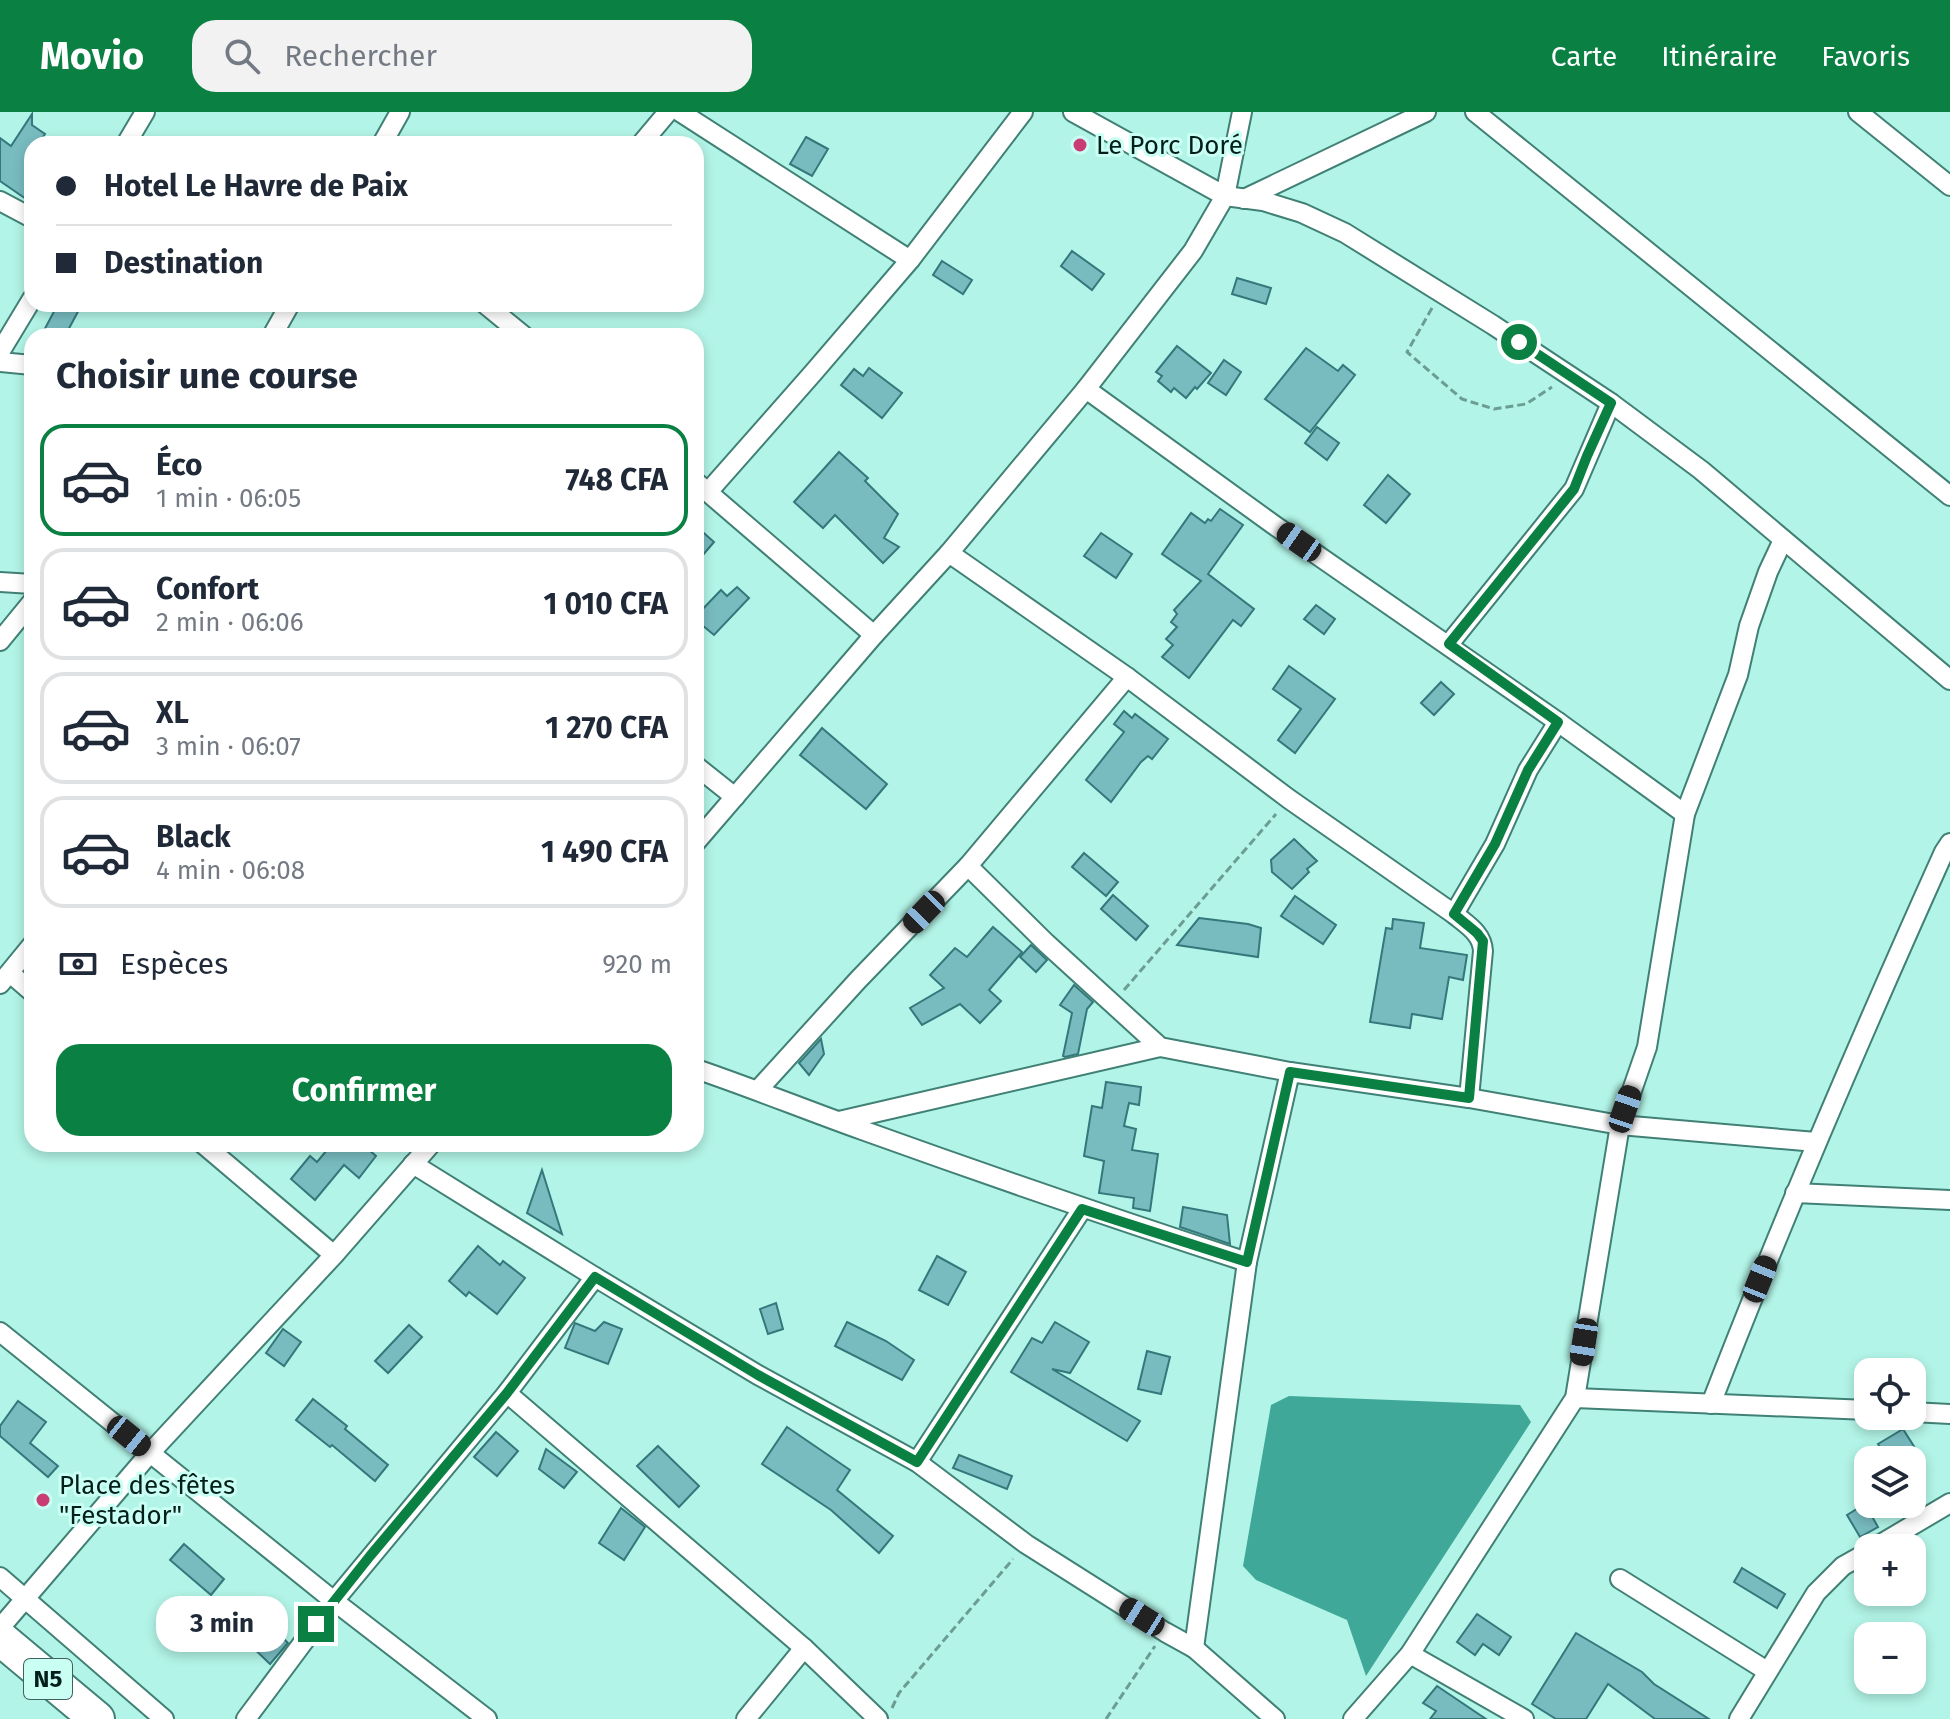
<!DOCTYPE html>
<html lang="fr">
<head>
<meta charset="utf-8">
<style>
	body { margin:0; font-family:"Fira Sans",sans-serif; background:#f2f2f3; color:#1f2937; height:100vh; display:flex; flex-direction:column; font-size:30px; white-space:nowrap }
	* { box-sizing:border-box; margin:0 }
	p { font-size:26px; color:#747a83 }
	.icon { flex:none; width:44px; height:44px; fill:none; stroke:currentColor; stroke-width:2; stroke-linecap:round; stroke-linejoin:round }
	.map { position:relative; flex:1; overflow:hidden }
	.details { position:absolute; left:24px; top:216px; width:680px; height:824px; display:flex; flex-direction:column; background:#fff; border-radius:24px; box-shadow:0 4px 12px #0003 }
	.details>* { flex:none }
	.top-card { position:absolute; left:24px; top:24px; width:680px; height:176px; border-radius:24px; box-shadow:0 4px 12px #0003; display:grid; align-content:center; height:176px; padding:0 32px; background:#fff }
	.controls { position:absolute; left:1854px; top:1246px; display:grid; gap:16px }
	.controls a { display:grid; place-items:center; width:72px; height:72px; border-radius:16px; background:#fff; box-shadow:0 4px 12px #0003; font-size:40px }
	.end { position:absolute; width:36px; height:36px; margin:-18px; border:10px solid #0b8043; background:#fff; box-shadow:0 0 0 4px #fff }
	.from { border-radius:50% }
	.bubble { position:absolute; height:56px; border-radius:24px; background:#fff; box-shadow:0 4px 12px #0003; font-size:26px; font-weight:700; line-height:56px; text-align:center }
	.car { position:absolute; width:24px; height:48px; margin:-24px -12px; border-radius:10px; box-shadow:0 0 6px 2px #0007; background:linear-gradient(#222 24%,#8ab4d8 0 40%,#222 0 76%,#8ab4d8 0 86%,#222 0) }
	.top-card b { display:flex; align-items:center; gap:28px; height:76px; font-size:30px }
	.top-card b+b { border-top:2px solid #e0e1e3 }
	.top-card i { width:20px; height:20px; background:#1f2937 }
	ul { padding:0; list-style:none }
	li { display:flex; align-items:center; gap:24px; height:112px; margin:0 16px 12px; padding:0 16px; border:4px solid #e0e1e3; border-radius:24px }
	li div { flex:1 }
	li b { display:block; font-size:30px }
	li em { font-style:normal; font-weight:700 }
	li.active { border-color:#0b8043 }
	li>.icon { width:72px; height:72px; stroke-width:1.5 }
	h2 { padding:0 32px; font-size:36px; line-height:96px }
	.pay { display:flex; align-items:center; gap:20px; height:88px; padding:0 32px; font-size:30px }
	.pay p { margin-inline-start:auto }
	.cta { display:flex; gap:16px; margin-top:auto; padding:16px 32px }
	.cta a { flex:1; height:92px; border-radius:24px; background:#0b8043; color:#fff; font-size:32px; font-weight:700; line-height:92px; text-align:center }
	header { display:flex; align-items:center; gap:48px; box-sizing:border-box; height:112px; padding:0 40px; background:#0b8043; color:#fff }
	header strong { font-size:38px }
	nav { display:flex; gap:44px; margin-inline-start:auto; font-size:28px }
	.search { width:560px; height:72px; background:#f2f2f3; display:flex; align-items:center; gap:20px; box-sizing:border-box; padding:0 28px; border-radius:24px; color:#747a83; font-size:30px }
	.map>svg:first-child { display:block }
	.water { fill:#3fa898 }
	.building { fill:#78bcc0; stroke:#34787c; stroke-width:2 }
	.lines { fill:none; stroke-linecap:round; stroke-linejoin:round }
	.street-casing { stroke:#408075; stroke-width:22 }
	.highway-casing { stroke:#408075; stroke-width:38 }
	.path { stroke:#6b9d94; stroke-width:3; stroke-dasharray:8 4; stroke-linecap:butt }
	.street { stroke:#fff; stroke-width:18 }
	.highway { stroke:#fff; stroke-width:34 }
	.route { stroke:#0b8043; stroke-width:10 }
	.poi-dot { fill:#c83d72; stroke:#cafff4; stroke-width:3 }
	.labels { text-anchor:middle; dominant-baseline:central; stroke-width:6; stroke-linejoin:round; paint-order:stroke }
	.shield { fill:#cafff4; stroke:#3f625c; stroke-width:2 }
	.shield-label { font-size:24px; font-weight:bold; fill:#041f1b }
	.poi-label { font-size:26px; fill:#041f1b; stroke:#cafff4; text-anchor:start }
</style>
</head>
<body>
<header>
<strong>Movio</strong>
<div class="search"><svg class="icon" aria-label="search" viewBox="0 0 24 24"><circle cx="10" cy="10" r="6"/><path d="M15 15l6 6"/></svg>Rechercher</div>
<nav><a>Carte</a><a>Itinéraire</a><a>Favoris</a></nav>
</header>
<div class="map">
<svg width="1950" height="1607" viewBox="0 0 1950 1607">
	<rect width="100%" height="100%" fill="#b2f4e7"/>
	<polygon class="water" points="1289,1284 1520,1293 1531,1310 1366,1564 1347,1508 1256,1468 1243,1454 1271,1293"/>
	<g class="building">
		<polygon points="32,2 32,13 45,22 38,32 32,32 32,79 26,87 0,69 0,26 11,34"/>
		<polygon points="806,25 828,37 812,64 790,52"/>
		<polygon points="1072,139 1104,162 1092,178 1061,154"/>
		<polygon points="942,149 972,168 963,182 933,163"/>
		<polygon points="1237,166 1271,176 1266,192 1232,182"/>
		<polygon points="58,192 82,192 65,224 41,224"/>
		<polygon points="1177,234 1211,261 1197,277 1195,275 1186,286 1174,276 1171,280 1158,269 1162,264 1156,260"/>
		<polygon points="1306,236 1338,259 1343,253 1355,263 1310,320 1265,287"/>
		<polygon points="1224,248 1241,260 1226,283 1208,271"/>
		<polygon points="869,256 902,281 882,306 841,273 854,257 863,264"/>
		<polygon points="1317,315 1339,331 1327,348 1305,331"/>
		<polygon points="839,340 868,366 865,369 898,402 884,426 899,435 883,451 835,403 823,416 794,390"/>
		<polygon points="1388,363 1410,382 1386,411 1364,393"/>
		<polygon points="1220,397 1243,413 1208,462 1254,497 1241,514 1233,508 1189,566 1162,545 1173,533 1166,527 1177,515 1171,510 1177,502 1174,498 1201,469 1162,442 1191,401 1205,411 1208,407 1211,409"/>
		<polygon points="696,414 714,430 696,451"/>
		<polygon points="1101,421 1132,442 1116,466 1084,444"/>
		<polygon points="737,475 749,486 714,523 696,508 696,504 721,478 727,484"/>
		<polygon points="1316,493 1335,507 1324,522 1304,507"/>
		<polygon points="1289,554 1335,587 1295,641 1278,628 1301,597 1273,577"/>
		<polygon points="1441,570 1454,582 1434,603 1421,591"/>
		<polygon points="1124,599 1132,606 1135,602 1168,627 1152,647 1148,644 1141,650 1111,690 1086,668 1124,620 1114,612"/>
		<polygon points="822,616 887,672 866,697 800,643"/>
		<polygon points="1294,727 1317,749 1307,757 1309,760 1292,777 1272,760 1271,748"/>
		<polygon points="1084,741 1118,770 1106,784 1072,755"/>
		<polygon points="1113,783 1148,814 1136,828 1101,797"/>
		<polygon points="1295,784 1336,813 1323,832 1281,804"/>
		<polygon points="1199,806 1248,812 1261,816 1258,845 1177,833"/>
		<polygon points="1393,807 1424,811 1420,836 1467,843 1463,868 1449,865 1442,907 1412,902 1410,916 1370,910 1386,816 1392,817"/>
		<polygon points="993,815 1022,840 989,878 1001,889 980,911 960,892 922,913 910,896 944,876 930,863 955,836 967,845"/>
		<polygon points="1031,833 1047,848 1036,860 1020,845"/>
		<polygon points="1074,873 1093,890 1087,897 1078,942 1065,945 1063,944 1072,901 1060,893"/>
		<polygon points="821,927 824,942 809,963 799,951"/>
		<polygon points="1106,970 1141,975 1139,993 1129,991 1124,1014 1136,1017 1132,1038 1158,1042 1150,1099 1133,1096 1134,1086 1099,1081 1104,1049 1084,1044 1092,994 1102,996"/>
		<polygon points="332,1032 362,1032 376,1044 359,1066 344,1053 315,1088 291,1067 310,1044 317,1050"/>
		<polygon points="542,1058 551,1087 562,1122 527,1101"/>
		<polygon points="1183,1095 1227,1103 1230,1132 1180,1115"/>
		<polygon points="478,1134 500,1153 503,1149 525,1166 497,1202 469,1180 466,1184 449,1169"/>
		<polygon points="937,1144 966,1160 948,1193 919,1178"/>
		<polygon points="776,1191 783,1217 768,1222 760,1197"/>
		<polygon points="604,1210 622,1217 608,1252 565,1236 575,1211 595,1219"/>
		<polygon points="847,1210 886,1229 914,1248 902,1268 835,1234"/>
		<polygon points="1055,1210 1089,1230 1070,1261 1052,1257 1140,1309 1127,1329 1011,1260 1032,1226 1042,1231"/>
		<polygon points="409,1213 422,1225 388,1261 375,1249"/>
		<polygon points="283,1217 301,1230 284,1254 266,1241"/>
		<polygon points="1147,1239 1170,1245 1161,1282 1138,1277"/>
		<polygon points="313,1287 347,1314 345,1317 388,1353 375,1369 332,1333 330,1335 296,1308"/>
		<polygon points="18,1289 46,1310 30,1331 58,1354 48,1365 0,1324 0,1314"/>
		<polygon points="787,1315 850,1358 837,1378 893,1424 879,1441 831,1398 762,1352"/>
		<polygon points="1903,1317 1915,1336 1896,1348 1888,1348 1878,1332"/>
		<polygon points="496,1320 518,1339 497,1364 474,1345"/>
		<polygon points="658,1334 699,1374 679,1395 637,1354"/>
		<polygon points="546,1337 577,1360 564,1376 539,1357"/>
		<polygon points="959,1343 1012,1364 1007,1377 953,1356"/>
		<polygon points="1865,1392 1878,1415 1860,1425 1847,1403"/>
		<polygon points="621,1396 645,1415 624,1448 599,1431"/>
		<polygon points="184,1432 224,1467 211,1483 170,1448"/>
		<polygon points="1742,1456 1785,1482 1777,1496 1734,1470"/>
		<polygon points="1477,1502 1511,1525 1499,1543 1483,1532 1475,1543 1457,1530"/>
		<polygon points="263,1506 288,1531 270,1552 243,1526"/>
		<polygon points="1576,1521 1642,1560 1654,1572 1709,1607 1655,1607 1608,1572 1586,1607 1556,1607 1532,1592"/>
		<polygon points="1437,1574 1486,1607 1430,1607 1436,1599 1423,1591"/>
	</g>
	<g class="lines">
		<g class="street-casing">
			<g id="street">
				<polyline points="680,0 910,148"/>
				<polyline points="1073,0 1225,84 1263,89 1302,101 1345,121 1493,213 1611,291 1701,358 1950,568"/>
				<polyline points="1475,0 1950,384"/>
				<polyline points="1858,0 1950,74"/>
				<polyline points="126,32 145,0"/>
				<polyline points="382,32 400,0"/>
				<polyline points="641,32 668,0"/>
				<polyline points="1244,87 1426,0"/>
				<polyline points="0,89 32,106"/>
				<polyline points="485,192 524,224"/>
				<polyline points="272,224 290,192"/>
				<polyline points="0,240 32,187"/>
				<polyline points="0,250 32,253"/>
				<polyline points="1086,277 1274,413 1558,610 1685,702"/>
				<polyline points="696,370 874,523"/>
				<polyline points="708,380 813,261 910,148 1023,0"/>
				<path d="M949 441 1127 565 1289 687 1454 802C1467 813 1482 821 1483 839L1469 986"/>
				<polyline points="0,470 32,472"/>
				<polyline points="0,529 32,490"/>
				<polyline points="1449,532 1574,377 1611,291"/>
				<polyline points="696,654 735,685"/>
				<polyline points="696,730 874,523 949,441 1086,277 1193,139 1225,84 1242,0"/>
				<polyline points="968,754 1046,831 1160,935 1290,960 1469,986 1620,1013 1816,1030"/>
				<polyline points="1454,802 1495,732 1528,658 1558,610"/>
				<polyline points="10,861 32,880"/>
				<polyline points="0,872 32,833"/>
				<path d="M696 957C752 976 806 998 862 1018 990 1064 1118 1108 1247 1150"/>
				<polyline points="758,978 858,868 968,754 1127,565"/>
				<polyline points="839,1009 1160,935"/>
				<polyline points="203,1032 334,1143"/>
				<polyline points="413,1052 595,1165 758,1263 917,1350 1026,1432 1165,1520 1194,1536 1275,1607"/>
				<polyline points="1795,1081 1950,1088"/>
				<polyline points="0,1220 334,1489 487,1607"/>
				<polyline points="507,1281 804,1536 878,1607"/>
				<polyline points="1575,1286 1868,1298"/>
				<path d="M1711 1292C1783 1106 1862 922 1944 740L1950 731"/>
				<polyline points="1912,1300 1950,1302"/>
				<polyline points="917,1350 1082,1097"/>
				<polyline points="1874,1436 1950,1391"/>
				<polyline points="0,1465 164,1607"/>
				<polyline points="1620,1467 1767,1559"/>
				<polyline points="0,1516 150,1341 334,1143 431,1032"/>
				<polyline points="1194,1536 1247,1150 1290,960"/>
				<polyline points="1410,1542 1524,1607"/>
				<polyline points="246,1607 334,1489 507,1281 595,1165"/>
				<polyline points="746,1607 804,1536"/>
				<polyline points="1353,1607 1410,1542 1575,1286 1620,1013 1647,935 1685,702 1738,563 1749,514 1768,460 1783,428"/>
				<polyline points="1739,1607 1816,1481 1843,1454 1868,1440"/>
			</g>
		</g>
		<g class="highway-casing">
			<polyline id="highway" points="0,1526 97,1607"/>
		</g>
		<g class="path">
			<polyline points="1432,196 1407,240 1462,287 1494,297 1526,292 1552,275"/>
			<polyline points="1124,878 1276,702"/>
			<polyline points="892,1596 899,1581 1013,1447"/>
			<polyline points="1106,1607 1155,1534"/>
		</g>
		<use href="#street" class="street"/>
		<use href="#highway" class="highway"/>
	</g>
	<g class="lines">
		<polyline class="route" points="316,1512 370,1444 507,1281 595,1165 758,1263 917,1350 1082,1097 1247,1150 1290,960 1469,986 1483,829 1477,821 1454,802 1495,732 1528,658 1558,610 1449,532 1574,377 1587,344 1611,291 1519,230"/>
	</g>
	<g class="poi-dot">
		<circle cx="1080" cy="33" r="8"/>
		<circle cx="43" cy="1388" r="8"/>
	</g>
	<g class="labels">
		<rect class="shield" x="24" y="1547" width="48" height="40" rx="6"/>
		<g class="shield-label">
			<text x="48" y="1567">N5</text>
		</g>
		<g class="poi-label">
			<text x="1096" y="33">Le Porc Doré</text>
			<text x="59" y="1373">Place des fêtes<tspan x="59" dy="30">"Festador"</tspan></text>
		</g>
	</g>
</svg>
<div class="controls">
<a><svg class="icon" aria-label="locate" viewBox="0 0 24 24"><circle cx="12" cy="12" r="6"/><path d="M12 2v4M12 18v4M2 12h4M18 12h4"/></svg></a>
<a><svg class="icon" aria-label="layers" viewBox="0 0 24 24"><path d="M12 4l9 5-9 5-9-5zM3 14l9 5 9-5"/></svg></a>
<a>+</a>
<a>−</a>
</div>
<i class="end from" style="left:1519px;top:230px"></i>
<i class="end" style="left:316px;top:1512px"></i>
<div class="bubble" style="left:156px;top:1484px;width:132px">3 min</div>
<i class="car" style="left:1299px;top:430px;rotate:305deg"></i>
<i class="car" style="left:924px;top:800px;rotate:224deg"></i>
<i class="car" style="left:1625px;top:997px;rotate:19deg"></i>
<i class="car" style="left:1760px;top:1167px;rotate:22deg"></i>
<i class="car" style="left:1584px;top:1230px;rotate:189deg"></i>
<i class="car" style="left:129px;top:1324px;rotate:129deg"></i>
<i class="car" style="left:1142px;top:1505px;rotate:302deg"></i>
<div class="top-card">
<b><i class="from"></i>Hotel Le Havre de Paix</b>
<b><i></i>Destination</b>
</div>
<section class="details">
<h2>Choisir une course</h2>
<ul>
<li class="active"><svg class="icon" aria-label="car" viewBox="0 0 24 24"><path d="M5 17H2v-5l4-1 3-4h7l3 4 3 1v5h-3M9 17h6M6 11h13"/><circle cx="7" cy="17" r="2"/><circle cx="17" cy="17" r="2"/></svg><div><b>Éco</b><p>1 min · 06:05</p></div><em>748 CFA</em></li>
<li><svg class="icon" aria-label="car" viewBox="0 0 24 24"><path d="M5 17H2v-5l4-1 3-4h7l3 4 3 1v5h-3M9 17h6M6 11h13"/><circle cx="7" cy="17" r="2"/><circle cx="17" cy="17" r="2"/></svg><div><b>Confort</b><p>2 min · 06:06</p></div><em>1 010 CFA</em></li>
<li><svg class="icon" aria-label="car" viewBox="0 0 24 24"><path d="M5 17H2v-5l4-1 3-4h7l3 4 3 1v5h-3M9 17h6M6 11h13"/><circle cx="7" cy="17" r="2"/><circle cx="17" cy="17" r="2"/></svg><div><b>XL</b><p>3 min · 06:07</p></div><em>1 270 CFA</em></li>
<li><svg class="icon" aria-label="car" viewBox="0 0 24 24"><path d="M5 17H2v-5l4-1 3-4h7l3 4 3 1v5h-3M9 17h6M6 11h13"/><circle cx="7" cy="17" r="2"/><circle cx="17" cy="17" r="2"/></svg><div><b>Black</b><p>4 min · 06:08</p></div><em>1 490 CFA</em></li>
</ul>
<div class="pay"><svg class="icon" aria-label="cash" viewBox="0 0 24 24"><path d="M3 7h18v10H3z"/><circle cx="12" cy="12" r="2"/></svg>Espèces<p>920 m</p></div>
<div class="cta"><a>Confirmer</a></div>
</section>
</div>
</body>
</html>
